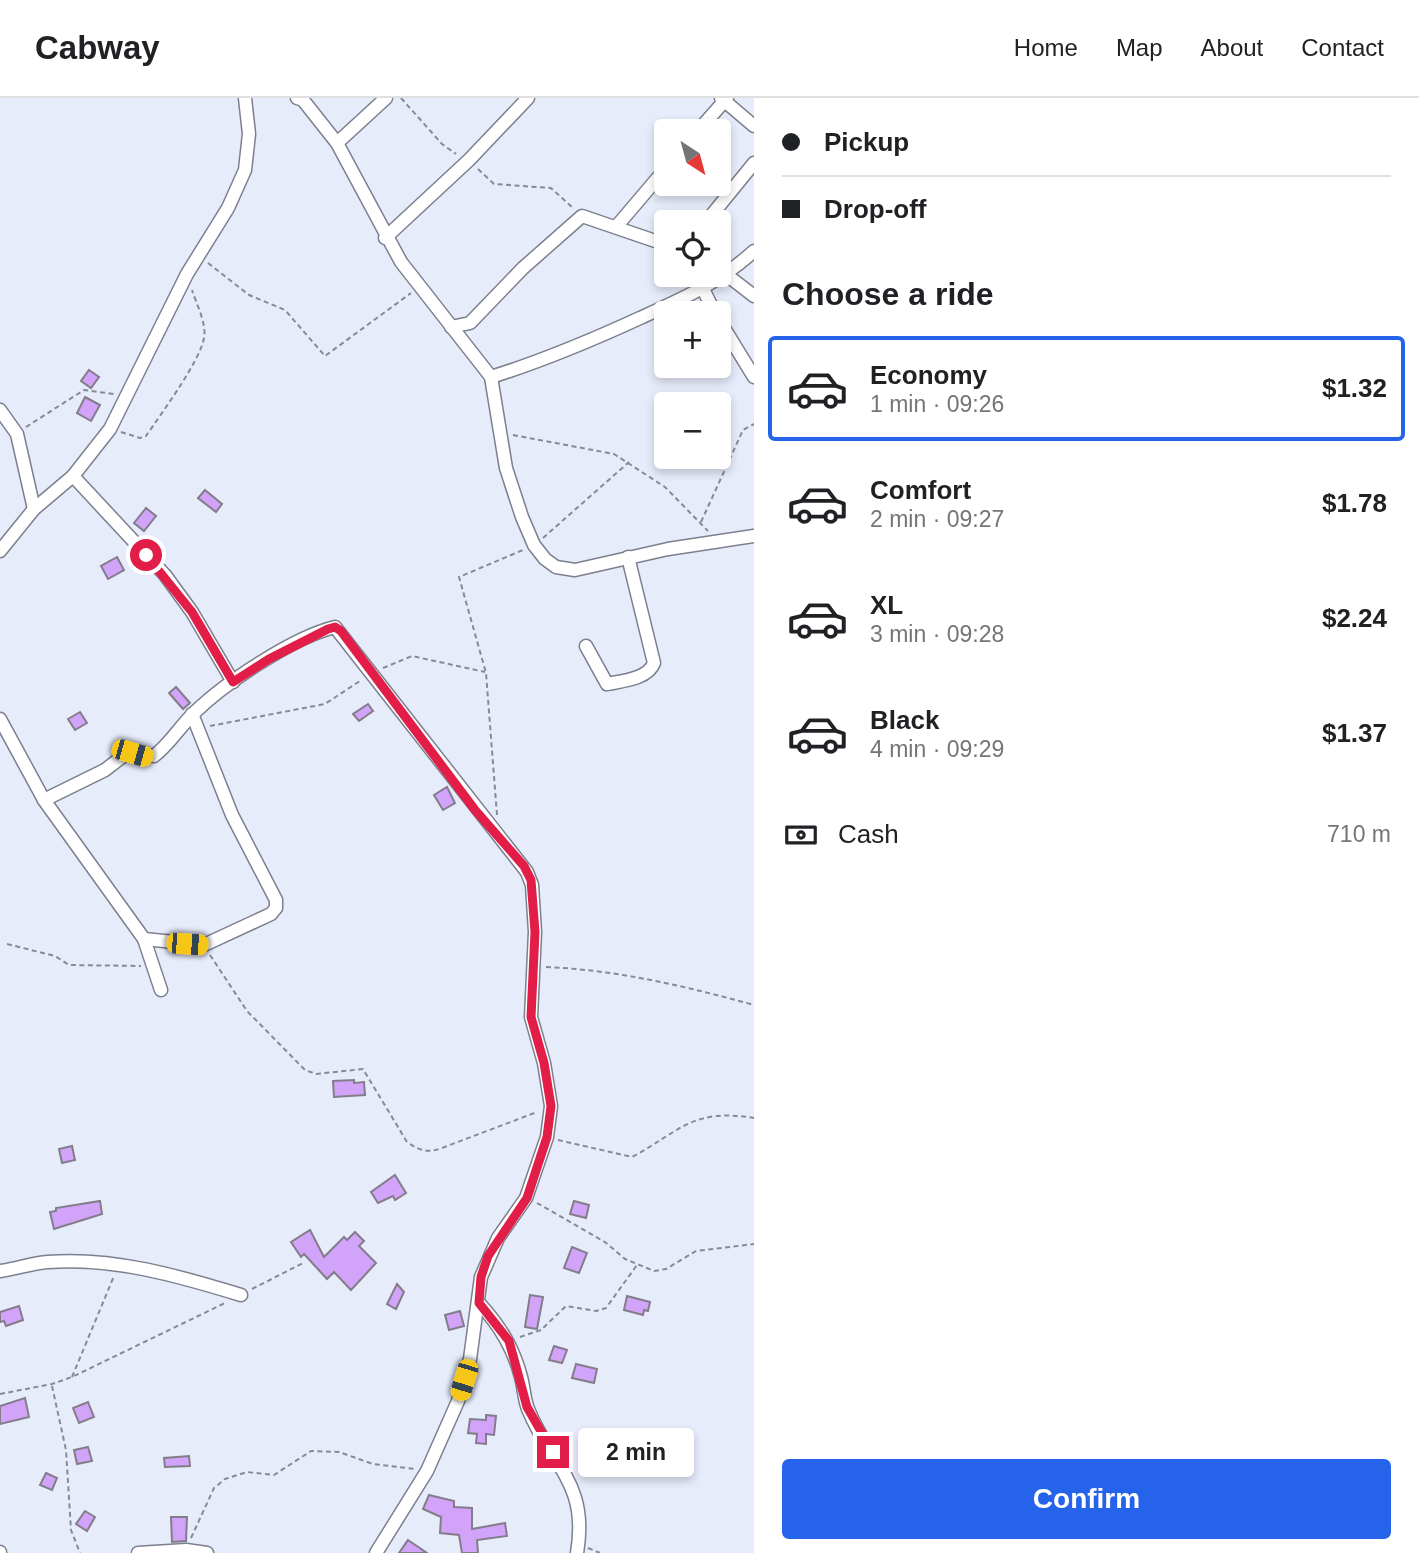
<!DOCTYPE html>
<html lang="en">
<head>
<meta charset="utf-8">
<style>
	body { margin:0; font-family:Arial,sans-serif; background:#f2f2f2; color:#202124; height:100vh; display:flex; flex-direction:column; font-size:26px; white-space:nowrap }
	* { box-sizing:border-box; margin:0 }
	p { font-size:23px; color:#757577 }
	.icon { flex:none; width:38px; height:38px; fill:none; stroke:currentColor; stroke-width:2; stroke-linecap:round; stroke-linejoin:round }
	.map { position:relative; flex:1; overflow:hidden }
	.sheet { display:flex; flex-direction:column; background:#fff; width:665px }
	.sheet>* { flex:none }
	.banner { display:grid; align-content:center; height:154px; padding:0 28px; background:#fff }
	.needle { width:46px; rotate:144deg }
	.tools { position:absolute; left:654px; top:21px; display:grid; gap:14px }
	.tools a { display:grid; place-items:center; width:77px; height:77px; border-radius:7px; background:#fff; box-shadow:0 4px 10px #0003; font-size:35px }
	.end { position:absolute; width:32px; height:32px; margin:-16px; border:9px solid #e11d48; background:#fff; box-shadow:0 0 0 4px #fff }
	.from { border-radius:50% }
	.bubble { position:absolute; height:49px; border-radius:7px; background:#fff; box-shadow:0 4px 10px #0003; font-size:23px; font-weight:800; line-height:49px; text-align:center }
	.car { position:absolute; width:21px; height:42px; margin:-21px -10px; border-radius:9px; box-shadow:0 0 5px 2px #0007; background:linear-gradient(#f5c518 24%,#345 0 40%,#f5c518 0 76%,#345 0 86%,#f5c518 0) }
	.banner b { display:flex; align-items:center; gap:24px; height:66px; font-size:26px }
	.banner b+b { border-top:2px solid #e0e0e0 }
	.banner i { width:18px; height:18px; background:#202124 }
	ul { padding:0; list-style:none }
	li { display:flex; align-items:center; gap:21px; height:105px; margin:0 14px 10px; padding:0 14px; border:4px solid transparent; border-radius:7px }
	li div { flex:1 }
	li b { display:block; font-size:26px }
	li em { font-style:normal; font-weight:800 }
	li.active { border-color:#2563eb }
	li>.icon { width:63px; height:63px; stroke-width:1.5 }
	h2 { padding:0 28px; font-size:32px; line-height:84px }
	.pay { display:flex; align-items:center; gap:18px; height:77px; padding:0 28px; font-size:26px }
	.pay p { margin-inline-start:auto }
	.primary-button { display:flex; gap:14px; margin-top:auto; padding:14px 28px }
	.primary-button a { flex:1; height:80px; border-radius:7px; background:#2563eb; color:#fff; font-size:28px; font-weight:800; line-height:80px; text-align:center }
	header { display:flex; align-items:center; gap:42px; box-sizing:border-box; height:98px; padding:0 35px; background:#fff; border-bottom:2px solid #e0e0e0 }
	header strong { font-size:33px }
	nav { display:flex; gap:38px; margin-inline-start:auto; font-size:24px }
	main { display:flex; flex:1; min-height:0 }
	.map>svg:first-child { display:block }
	.building { fill:#d1a3f9; stroke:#837d8a; stroke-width:2 }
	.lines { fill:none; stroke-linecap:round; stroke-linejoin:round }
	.minor-casing { stroke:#7c7f8d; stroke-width:15 }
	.path { stroke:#878a94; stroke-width:2; stroke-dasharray:5 3.5; stroke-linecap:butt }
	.minor { stroke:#fff; stroke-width:12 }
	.route { stroke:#e11d48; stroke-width:9 }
</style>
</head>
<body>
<header>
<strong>Cabway</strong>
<nav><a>Home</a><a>Map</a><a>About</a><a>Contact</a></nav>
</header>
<main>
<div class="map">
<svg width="754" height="1455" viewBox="0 0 754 1455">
	<rect width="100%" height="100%" fill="#e7ecfb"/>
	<g class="building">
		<polygon points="89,272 99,279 91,290 81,283"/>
		<polygon points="85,299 100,307 91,323 77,315"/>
		<polygon points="205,392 222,406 216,414 198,400"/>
		<polygon points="146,410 156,418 144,433 134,425"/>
		<polygon points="117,459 124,472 108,481 101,468"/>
		<polygon points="176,589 190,605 183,611 169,595"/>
		<polygon points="368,606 373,613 359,623 353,616"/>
		<polygon points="80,614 87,625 75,632 68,621"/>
		<polygon points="447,689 455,705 443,712 434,697"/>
		<polygon points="354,982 354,985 364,984 365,997 334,999 333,983"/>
		<polygon points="72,1048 75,1062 62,1065 59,1051"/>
		<polygon points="395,1077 406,1095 395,1102 393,1098 378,1105 371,1094"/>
		<polygon points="100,1103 102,1116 54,1131 50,1114 56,1113 56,1110"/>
		<polygon points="574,1103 589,1107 586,1120 570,1116"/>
		<polygon points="310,1132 324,1159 344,1139 347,1142 355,1134 364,1143 359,1148 376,1165 351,1192 334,1174 327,1181 304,1156 301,1159 291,1144"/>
		<polygon points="572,1149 587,1155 579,1175 564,1170"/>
		<polygon points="397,1186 404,1194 396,1211 387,1206"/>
		<polygon points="530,1197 543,1199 537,1231 525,1229"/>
		<polygon points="627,1198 650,1204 648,1213 644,1212 643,1217 624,1212"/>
		<polygon points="19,1208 23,1222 6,1228 4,1223 0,1224 0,1214"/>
		<polygon points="460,1213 464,1228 449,1232 445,1217"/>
		<polygon points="554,1248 567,1252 562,1265 549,1262"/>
		<polygon points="576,1266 597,1271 594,1285 572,1280"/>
		<polygon points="25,1300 29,1319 0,1326 0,1308"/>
		<polygon points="88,1304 94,1319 79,1325 73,1310"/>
		<polygon points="486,1317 496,1318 494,1337 486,1336 486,1346 476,1345 477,1336 468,1335 470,1321 486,1322"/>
		<polygon points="88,1349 92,1363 77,1366 74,1352"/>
		<polygon points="189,1358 190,1368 165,1369 164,1360"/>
		<polygon points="46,1375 57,1380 52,1392 40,1387"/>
		<polygon points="429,1397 454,1403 454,1409 472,1410 472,1431 505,1425 507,1438 477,1442 478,1455 462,1455 459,1437 440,1435 441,1419 423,1411"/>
		<polygon points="85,1413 95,1419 87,1433 76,1426"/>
		<polygon points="171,1419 187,1419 186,1443 172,1444"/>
		<polygon points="408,1442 427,1455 399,1455"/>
	</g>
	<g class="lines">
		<g class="minor-casing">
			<g id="minor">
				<polyline points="297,0 303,2 337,45 401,164 491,279 506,370 522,419 534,447 545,461 556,469 575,472 668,451 754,438"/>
				<polyline points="721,0 754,28"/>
				<polyline points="698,33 727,0"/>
				<polyline points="337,45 386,0"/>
				<polyline points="706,124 754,65"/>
				<polyline points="616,129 667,69"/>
				<polyline points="385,140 469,62 528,0"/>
				<polyline points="719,171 754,198"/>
				<polyline points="696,177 715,215"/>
				<polyline points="719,222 754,279"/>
				<polyline points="451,229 470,225 523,170 582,118 667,147"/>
				<path d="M491 279C542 263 590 243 640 220 682 201 719 185 754 153"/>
				<polyline points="0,312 17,336 34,411"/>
				<polyline points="73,378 165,477 192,514 233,584"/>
				<polyline points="0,453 34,411 73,378 110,331 187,176 228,110 245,72 249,36 245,0"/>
				<path d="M586 548 607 586C622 583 648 581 654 565L628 459"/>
				<polyline points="0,621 44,702 144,841 161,892"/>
				<path d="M44 702 105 672 127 655 154 658C170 646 180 628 195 614 226 584 294 539 335 529L527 774 532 787 535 834 531 919 544 965 551 1008 547 1039 526 1100 498 1140 481 1179 470 1261 458 1303 427 1373 376 1455"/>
				<polyline points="144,841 204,847 271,816 276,810 276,802 232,717 192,616"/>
				<path d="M0 1173C16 1171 32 1165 48 1164 114 1159 179 1178 241 1197"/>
				<path d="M479 1205C500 1228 513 1249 521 1279 524 1290 524 1301 528 1311 551 1368 589 1384 577 1455"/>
				<polyline points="0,1454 0,1455"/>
				<polyline points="138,1455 186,1452 207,1455"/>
			</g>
		</g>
		<g class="path">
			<polyline points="401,0 442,46 456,56"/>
			<polyline points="478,71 494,86 551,90 574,111"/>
			<polyline points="208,165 249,197 285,212 325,258 411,195"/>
			<polyline points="26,329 84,292 114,296"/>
			<path d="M121 334 140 340 146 338C161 316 200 263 204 240 207 226 196 205 192 192"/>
			<polyline points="513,337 614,356 665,389 708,433"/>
			<polyline points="701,424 743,332 754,326"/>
			<polyline points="543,440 629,364"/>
			<polyline points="383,570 412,558 485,574"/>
			<polyline points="210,628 325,606 360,583"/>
			<polyline points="497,717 486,575 459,479 523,452"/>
			<polyline points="7,846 55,858 69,867 141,868"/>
			<path d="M210 857 247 913 305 972 316 976 363 971 407 1044C420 1053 428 1055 442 1050L537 1014"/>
			<path d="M546 869C617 872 685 888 754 907"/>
			<path d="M558 1042 632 1059C682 1032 692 1010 754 1020"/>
			<polyline points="537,1105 605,1144 625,1161 654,1173 666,1171 696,1153 754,1146"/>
			<polyline points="252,1191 305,1164"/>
			<polyline points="520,1239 541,1232 566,1208 596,1213 606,1210 637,1167"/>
			<polyline points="72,1279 114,1178"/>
			<polyline points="52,1288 66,1352 71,1432 80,1455"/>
			<polyline points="0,1296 52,1286 72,1279 225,1205"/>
			<polyline points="191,1440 214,1390 225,1381 247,1374 274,1377 311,1353 339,1354 373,1366 416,1371"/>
			<polyline points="588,1450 600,1455"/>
		</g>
		<use href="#minor" class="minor"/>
	</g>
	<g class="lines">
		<polyline class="route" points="146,457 192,514 233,584 269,561 328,531 335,529 341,533 475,712 524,768 531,782 535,834 531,919 544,965 551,1008 547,1039 527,1100 488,1158 481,1179 479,1205 509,1243 527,1309 553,1354"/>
	</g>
</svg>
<div class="tools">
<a><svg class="needle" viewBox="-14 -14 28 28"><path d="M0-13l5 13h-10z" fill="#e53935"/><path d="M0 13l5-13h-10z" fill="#757577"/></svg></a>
<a><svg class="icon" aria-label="locate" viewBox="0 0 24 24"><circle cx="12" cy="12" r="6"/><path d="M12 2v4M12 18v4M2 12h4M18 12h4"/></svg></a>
<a>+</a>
<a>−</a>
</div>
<i class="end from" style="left:146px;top:457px"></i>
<i class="end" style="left:553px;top:1354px"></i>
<div class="bubble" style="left:578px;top:1330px;width:116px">2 min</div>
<i class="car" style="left:132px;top:655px;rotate:106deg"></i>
<i class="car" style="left:187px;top:846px;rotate:94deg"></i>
<i class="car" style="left:464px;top:1282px;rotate:197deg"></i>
</div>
<section class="sheet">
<div class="banner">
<b><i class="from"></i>Pickup</b>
<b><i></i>Drop-off</b>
</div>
<h2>Choose a ride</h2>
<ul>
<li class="active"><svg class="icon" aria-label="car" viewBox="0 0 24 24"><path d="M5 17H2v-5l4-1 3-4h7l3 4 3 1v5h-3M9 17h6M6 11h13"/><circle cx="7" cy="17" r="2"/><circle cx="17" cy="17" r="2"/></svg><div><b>Economy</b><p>1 min · 09:26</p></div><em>$1.32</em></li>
<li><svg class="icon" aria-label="car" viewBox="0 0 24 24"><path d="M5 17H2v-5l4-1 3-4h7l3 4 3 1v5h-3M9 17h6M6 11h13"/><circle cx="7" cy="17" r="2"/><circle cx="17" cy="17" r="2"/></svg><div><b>Comfort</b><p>2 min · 09:27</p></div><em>$1.78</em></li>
<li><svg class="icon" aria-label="car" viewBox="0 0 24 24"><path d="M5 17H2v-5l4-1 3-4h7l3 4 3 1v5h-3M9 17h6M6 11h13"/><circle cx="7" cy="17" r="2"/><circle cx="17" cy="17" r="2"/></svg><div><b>XL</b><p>3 min · 09:28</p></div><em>$2.24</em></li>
<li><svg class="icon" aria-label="car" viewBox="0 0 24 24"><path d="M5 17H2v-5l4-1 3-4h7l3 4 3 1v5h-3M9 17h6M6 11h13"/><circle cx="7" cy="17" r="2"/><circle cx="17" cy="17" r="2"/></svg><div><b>Black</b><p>4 min · 09:29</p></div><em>$1.37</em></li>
</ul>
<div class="pay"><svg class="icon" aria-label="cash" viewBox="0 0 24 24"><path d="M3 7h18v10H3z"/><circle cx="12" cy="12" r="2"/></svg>Cash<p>710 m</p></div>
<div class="primary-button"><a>Confirm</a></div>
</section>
</main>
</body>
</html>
